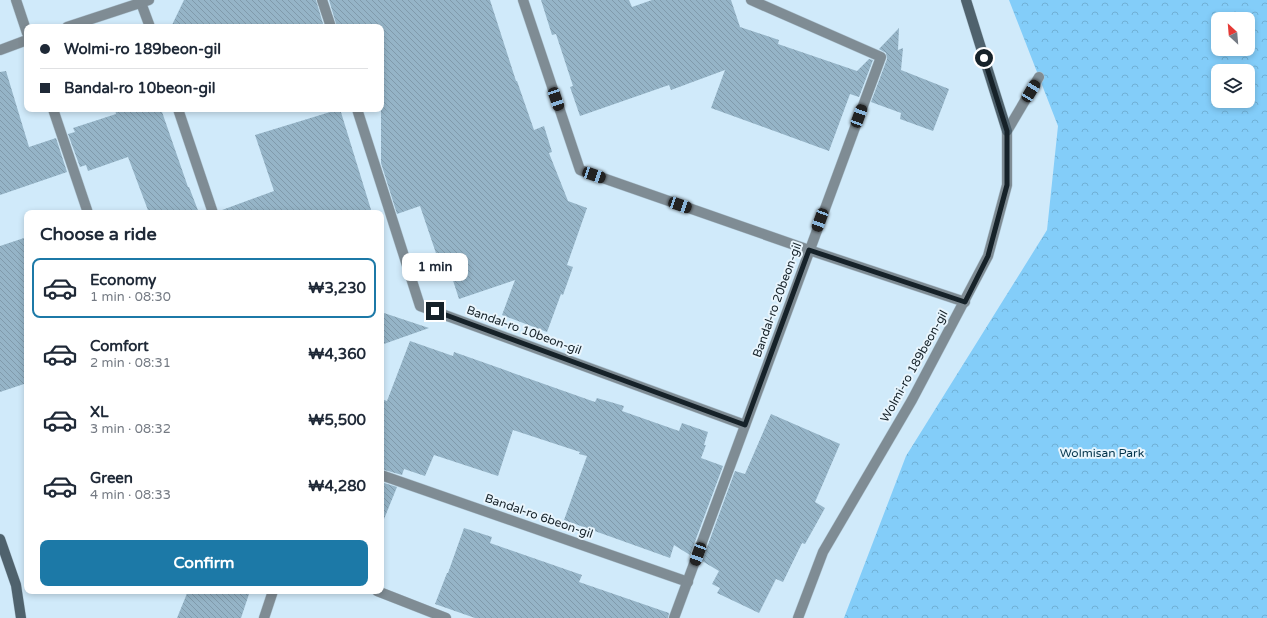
<!DOCTYPE html>
<html lang="en">
<head>
<meta charset="utf-8">
<style>
	body { margin:0; font-family:"Varela Round",sans-serif; background:#f2f2f3; color:#1f2937; height:100vh; display:flex; flex-direction:column; font-size:15px; white-space:nowrap }
	* { box-sizing:border-box; margin:0 }
	p { font-size:13px; color:#747a83 }
	.icon { flex:none; width:22px; height:22px; fill:none; stroke:currentColor; stroke-width:2; stroke-linecap:round; stroke-linejoin:round }
	.map { position:relative; flex:1; overflow:hidden }
	.side { position:absolute; left:24px; top:210px; width:360px; height:384px; display:flex; flex-direction:column; background:#fff; border-radius:8px; box-shadow:0 2px 6px #0003 }
	.side>* { flex:none }
	.guide { position:absolute; left:24px; top:24px; width:360px; height:88px; border-radius:8px; box-shadow:0 2px 6px #0003; display:grid; align-content:center; height:88px; padding:0 16px; background:#fff }
	.needle { width:26px; rotate:334deg }
	.controls { position:absolute; left:1211px; top:12px; display:grid; gap:8px }
	.controls a { display:grid; place-items:center; width:44px; height:44px; border-radius:8px; background:#fff; box-shadow:0 2px 6px #0003; font-size:20px }
	.end { position:absolute; width:18px; height:18px; margin:-9px; border:5px solid #162229; background:#fff; box-shadow:0 0 0 2px #fff }
	.from { border-radius:50% }
	.bubble { position:absolute; height:28px; border-radius:8px; background:#fff; box-shadow:0 2px 6px #0003; font-size:13px; font-weight:700; line-height:28px; text-align:center }
	.car { position:absolute; width:12px; height:24px; margin:-12px -6px; border-radius:5px; box-shadow:0 0 3px 1px #0007; background:linear-gradient(#222 24%,#8ab4d8 0 40%,#222 0 76%,#8ab4d8 0 86%,#222 0) }
	.guide b { display:flex; align-items:center; gap:14px; height:38px; font-size:15px }
	.guide b+b { border-top:1px solid #e0e1e3 }
	.guide i { width:10px; height:10px; background:#1f2937 }
	ul { padding:0; list-style:none }
	li { display:flex; align-items:center; gap:12px; height:60px; margin:0 8px 6px; padding:0 8px; border:2px solid transparent; border-radius:8px }
	li div { flex:1 }
	li b { display:block; font-size:15px }
	li em { font-style:normal; font-weight:700 }
	li.on { border-color:#1c79a7 }
	li>.icon { width:36px; height:36px; stroke-width:1.5 }
	h2 { padding:0 16px; font-size:18px; line-height:48px }
	.primary-button { display:flex; gap:8px; margin-top:auto; padding:8px 16px }
	.primary-button a { flex:1; height:46px; border-radius:8px; background:#1c79a7; color:#fff; font-size:16px; font-weight:700; line-height:46px; text-align:center }
	.map>svg:first-child { display:block }
	.park { fill:url(#park-crowns); fill-rule:evenodd }
	.building { fill:url(#building-back-hatch) }
	.lines { fill:none; stroke-linecap:round; stroke-linejoin:round }
	.lane-casing { stroke:#afc6d4; stroke-width:11 }
	.street-casing { stroke:#afc6d4; stroke-width:11 }
	.secondary-casing { stroke:#afc6d4; stroke-width:11 }
	.lane { stroke:#7f8c94; stroke-width:10 }
	.street { stroke:#7f8c94; stroke-width:10 }
	.secondary { stroke:#4f626d; stroke-width:10 }
	.route { stroke:#162229; stroke-width:5 }
	.labels { text-anchor:middle; dominant-baseline:central; stroke-width:4; stroke-linejoin:round; paint-order:stroke }
	.street-label { font-size:12px; fill:#162229; stroke:#e8f5fd }
	.park-label { font-size:12px; fill:#03334a; stroke:#e8f5fd }
</style>
</head>
<body>
<div class="map">
<svg width="1267" height="618" viewBox="0 0 1267 618">
	<defs>
		<pattern id="park-crowns" width="20" height="18" patternUnits="userSpaceOnUse"><rect width="20" height="18" fill="#83cdf9"/><path d="M2 6a3 3 0 1 1 6 0M12 15a3 3 0 1 1 6 0" fill="none" stroke="#70b0d5"/></pattern>
		<pattern id="building-back-hatch" width="6" height="6" patternUnits="userSpaceOnUse"><rect width="6" height="6" fill="#95b4c7"/><path d="M-1 5l2 2M0 0l6 6M5-1l2 2" fill="none" stroke="#809aab"/></pattern>
	</defs>
	<rect width="100%" height="100%" fill="#d0eafa"/>
	<path class="park" d="M1009 0H1267V618H844L906 456 1047 230 1058 126ZM1218 19H1248V49H1218ZM1218 71H1248V101H1218Z"/>
	<g class="building">
		<polygon points="184,0 316,0 324,27 171,27"/>
		<polygon points="329,0 490,0 516,81 517,81 534,130 544,126 552,152 549,153 568,201 587,208 567,265 573,267 563,295 561,294 547,332 502,315 515,280 459,299 448,265 441,268 420,206 397,214 381,163 381,27 337,27"/>
		<polygon points="541,0 629,0 632,7 652,0 731,0 740,27 779,40 778,44 857,71 869,59 873,60 859,97 850,94 829,151 711,108 725,70 671,90 669,85 580,116 570,87 573,86 556,34 552,35"/>
		<polygon points="899,28 898,50 903,48 901,70 949,89 933,131 900,119 901,113 871,102 887,59 886,53 879,49"/>
		<polygon points="6,71 29,147 56,138 67,172 0,195 0,72"/>
		<polygon points="115,109 161,109 188,187 189,187 199,213 149,213 128,157 88,171 86,165 80,167 68,134 75,132 73,128 116,114"/>
		<polygon points="340,109 372,213 222,213 222,210 274,191 255,135"/>
		<polygon points="27,237 27,383 0,392 0,246"/>
		<polygon points="381,312 429,328 381,345"/>
		<polygon points="410,341 453,356 454,352 595,402 597,398 624,406 622,411 679,431 682,423 708,432 704,445 706,445 701,458 723,466 690,555 674,545 670,558 564,520 587,456 579,454 580,452 513,430 498,476 434,455 425,476 404,469 402,475 381,469 381,399 387,401"/>
		<polygon points="771,414 840,444 815,502 825,508 805,544 802,543 783,582 776,579 759,613 717,593 720,588 712,584 719,571 702,561 735,471 745,474"/>
		<polygon points="381,482 397,487 382,524 381,524"/>
		<polygon points="464,528 492,537 490,543 582,575 579,582 669,613 668,618 475,618 435,604 447,573 448,573"/>
		<polygon points="188,591 250,591 241,618 177,618"/>
	</g>
	<g class="lines">
		<g class="lane-casing">
			<polyline id="lane" points="1007,131 1039,77"/>
		</g>
		<g class="street-casing">
			<g id="street">
				<polyline points="16,0 27,33"/>
				<polyline points="140,0 150,27"/>
				<polyline points="322,0 331,27"/>
				<polyline points="523,0 580,170 809,250 965,302"/>
				<polyline points="67,27 149,0"/>
				<polyline points="0,50 27,40"/>
				<polyline points="53,109 88,213"/>
				<polyline points="178,109 213,213"/>
				<polyline points="357,109 420,306 745,425"/>
				<polyline points="381,475 688,582"/>
				<polyline points="377,591 446,618"/>
				<polyline points="264,618 273,591"/>
				<polyline points="674,618 881,57 751,0"/>
				<polyline points="798,618 823,552 912,400 988,256 1007,185 1007,131"/>
			</g>
		</g>
		<g class="secondary-casing">
			<g id="secondary">
				<polyline points="966,0 1007,131"/>
				<polyline points="0,539 16,585 21,618"/>
			</g>
		</g>
		<use href="#lane" class="lane"/>
		<use href="#street" class="street"/>
		<use href="#secondary" class="secondary"/>
	</g>
	<g class="lines">
		<polyline class="route" points="435,311 745,425 809,250 965,302 988,256 1007,185 1007,131 984,58"/>
	</g>
	<g class="labels">
		<g class="street-label">
			<text transform="translate(777 300) rotate(-70)">Bandal-ro 20beon-gil</text>
			<text transform="translate(524 330) rotate(20)">Bandal-ro 10beon-gil</text>
			<text transform="translate(914 366) rotate(-61)">Wolmi-ro 189beon-gil</text>
			<text transform="translate(539 516) rotate(19)">Bandal-ro 6beon-gil</text>
		</g>
		<g class="park-label">
			<text x="1102" y="453">Wolmisan Park</text>
		</g>
	</g>
</svg>
<div class="controls">
<a><svg class="needle" viewBox="-14 -14 28 28"><path d="M0-13l5 13h-10z" fill="#e53935"/><path d="M0 13l5-13h-10z" fill="#747a83"/></svg></a>
<a><svg class="icon" aria-label="layers" viewBox="0 0 24 24"><path d="M12 4l9 5-9 5-9-5zM3 14l9 5 9-5"/></svg></a>
</div>
<i class="end from" style="left:984px;top:58px"></i>
<i class="end" style="left:435px;top:311px"></i>
<div class="bubble" style="left:402px;top:253px;width:66px">1 min</div>
<i class="car" style="left:1031px;top:91px;rotate:31deg"></i>
<i class="car" style="left:556px;top:99px;rotate:161deg"></i>
<i class="car" style="left:859px;top:116px;rotate:20deg"></i>
<i class="car" style="left:594px;top:175px;rotate:109deg"></i>
<i class="car" style="left:680px;top:205px;rotate:109deg"></i>
<i class="car" style="left:820px;top:220px;rotate:200deg"></i>
<i class="car" style="left:698px;top:554px;rotate:200deg"></i>
<div class="guide">
<b><i class="from"></i>Wolmi-ro 189beon-gil</b>
<b><i></i>Bandal-ro 10beon-gil</b>
</div>
<section class="side">
<h2>Choose a ride</h2>
<ul>
<li class="on"><svg class="icon" aria-label="car" viewBox="0 0 24 24"><path d="M5 17H2v-5l4-1 3-4h7l3 4 3 1v5h-3M9 17h6M6 11h13"/><circle cx="7" cy="17" r="2"/><circle cx="17" cy="17" r="2"/></svg><div><b>Economy</b><p>1 min · 08:30</p></div><em>₩3,230</em></li>
<li><svg class="icon" aria-label="car" viewBox="0 0 24 24"><path d="M5 17H2v-5l4-1 3-4h7l3 4 3 1v5h-3M9 17h6M6 11h13"/><circle cx="7" cy="17" r="2"/><circle cx="17" cy="17" r="2"/></svg><div><b>Comfort</b><p>2 min · 08:31</p></div><em>₩4,360</em></li>
<li><svg class="icon" aria-label="car" viewBox="0 0 24 24"><path d="M5 17H2v-5l4-1 3-4h7l3 4 3 1v5h-3M9 17h6M6 11h13"/><circle cx="7" cy="17" r="2"/><circle cx="17" cy="17" r="2"/></svg><div><b>XL</b><p>3 min · 08:32</p></div><em>₩5,500</em></li>
<li><svg class="icon" aria-label="car" viewBox="0 0 24 24"><path d="M5 17H2v-5l4-1 3-4h7l3 4 3 1v5h-3M9 17h6M6 11h13"/><circle cx="7" cy="17" r="2"/><circle cx="17" cy="17" r="2"/></svg><div><b>Green</b><p>4 min · 08:33</p></div><em>₩4,280</em></li>
</ul>
<div class="primary-button"><a>Confirm</a></div>
</section>
</div>
</body>
</html>
